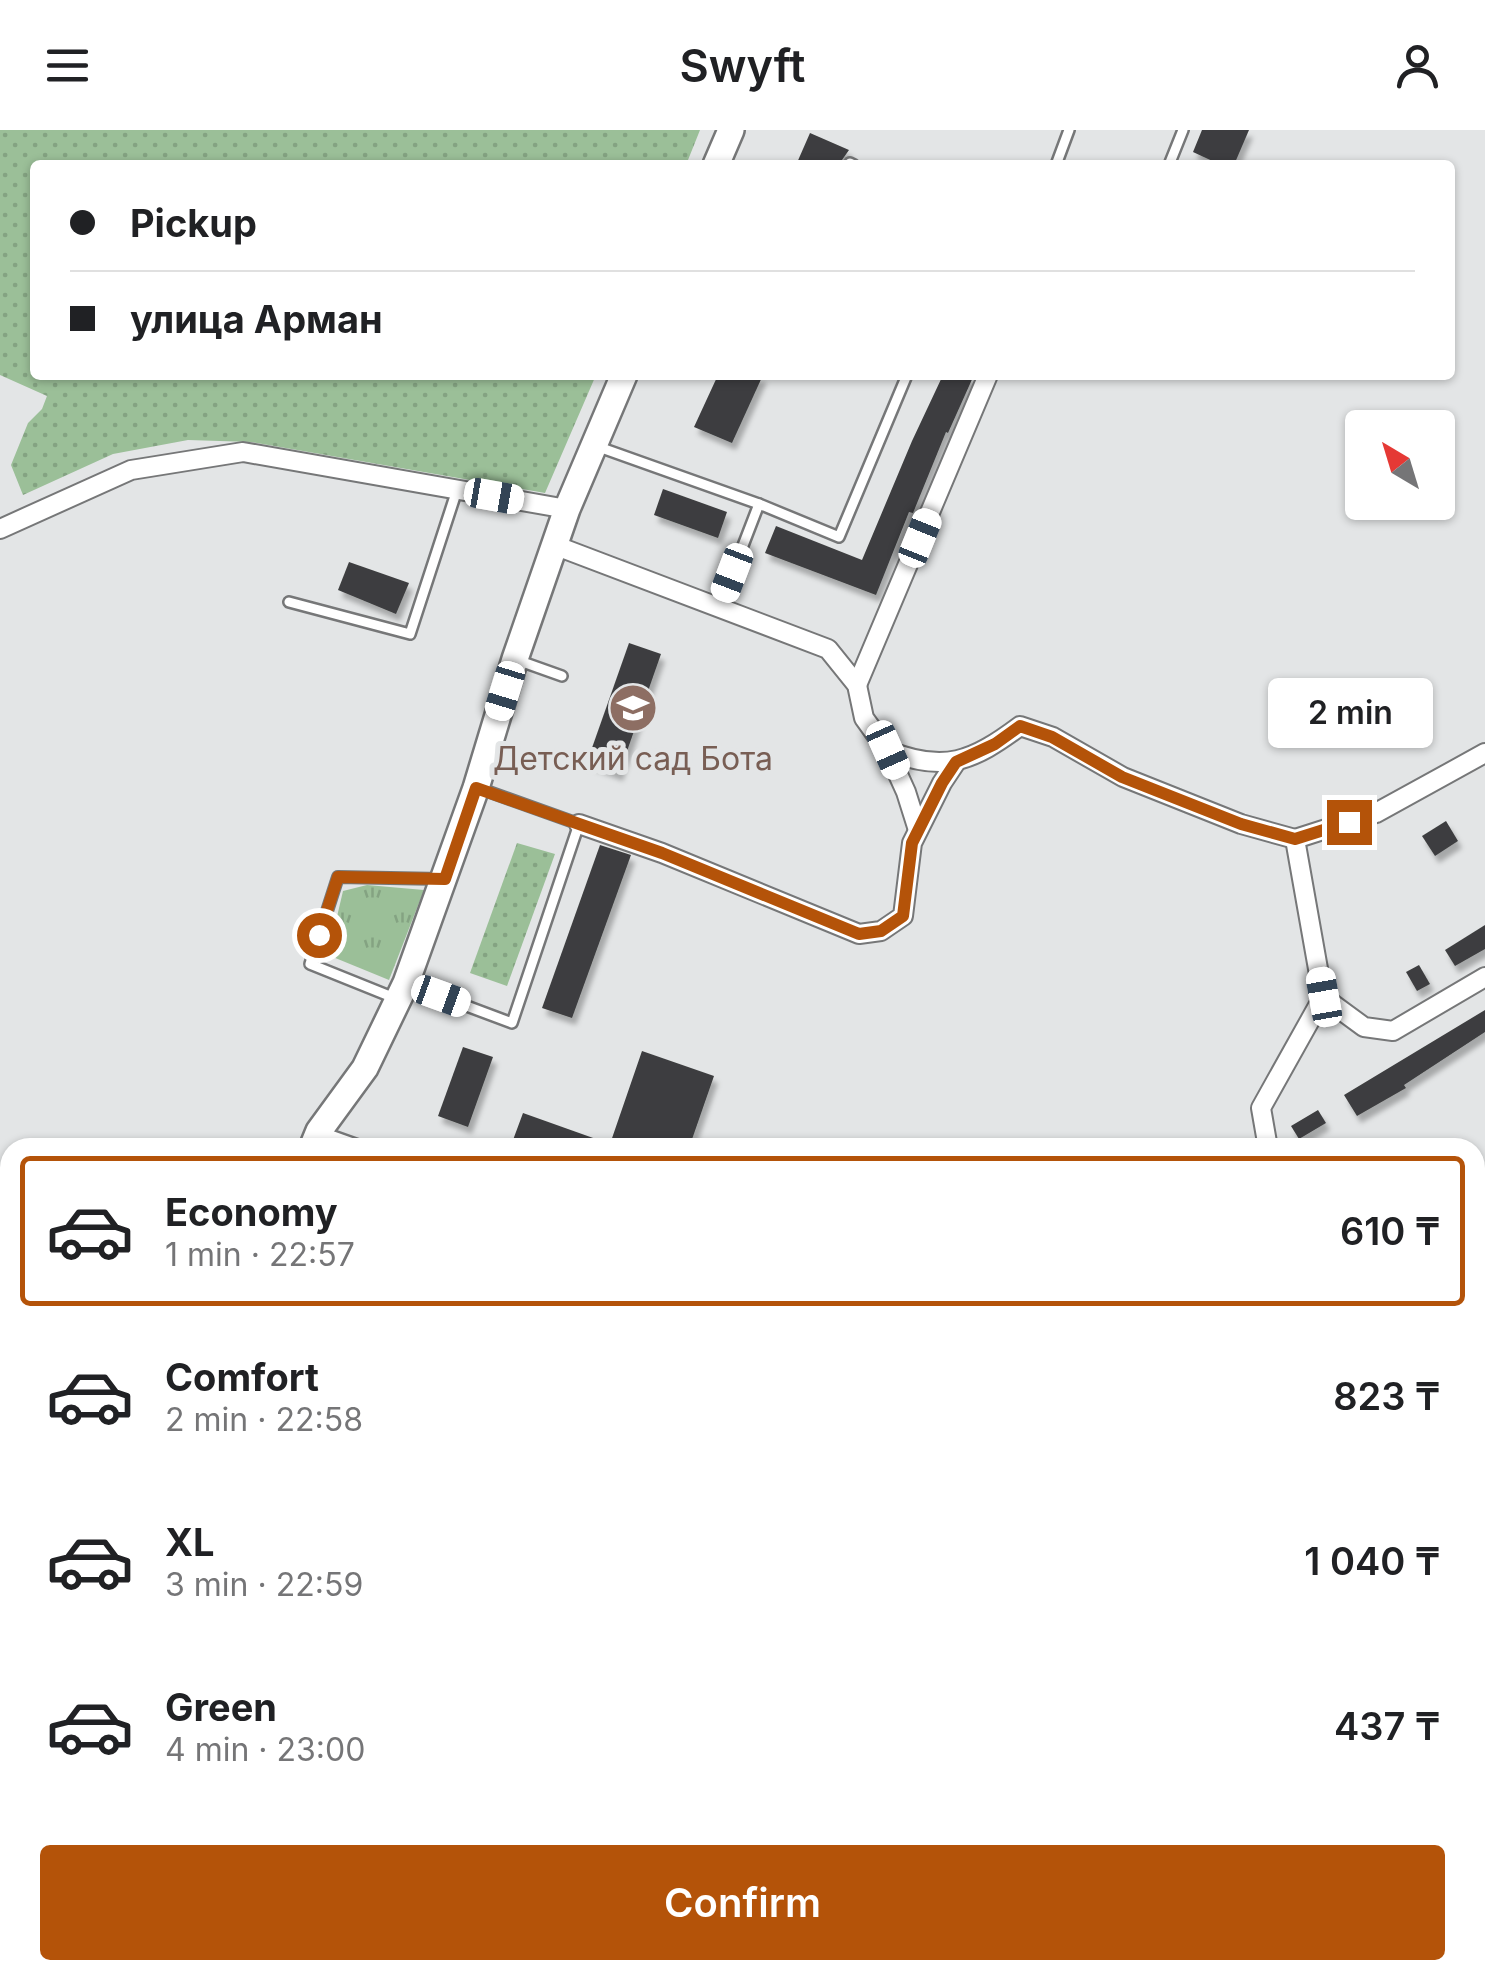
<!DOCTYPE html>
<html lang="en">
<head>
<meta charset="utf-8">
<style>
	body { margin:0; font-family:Inter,sans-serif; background:#f6f6f6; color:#202124; height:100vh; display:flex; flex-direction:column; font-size:38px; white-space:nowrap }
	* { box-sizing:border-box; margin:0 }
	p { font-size:32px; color:#757577 }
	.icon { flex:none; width:55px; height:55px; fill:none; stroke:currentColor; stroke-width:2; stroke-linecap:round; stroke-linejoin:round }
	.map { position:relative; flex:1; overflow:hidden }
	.sheet { position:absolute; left:0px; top:1008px; width:1485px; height:842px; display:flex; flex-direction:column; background:#fff; border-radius:30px 30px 0 0; box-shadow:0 2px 8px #0004 }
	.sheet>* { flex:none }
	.guide { position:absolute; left:30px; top:30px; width:1425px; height:220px; border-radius:10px; box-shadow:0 2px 8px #0004; display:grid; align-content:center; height:220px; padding:0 40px; background:#fff }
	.needle { width:65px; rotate:322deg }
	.controls { position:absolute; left:1345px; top:280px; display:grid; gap:20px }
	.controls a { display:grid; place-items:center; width:110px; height:110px; border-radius:10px; background:#fff; box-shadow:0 2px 8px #0004; font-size:50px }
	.end { position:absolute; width:45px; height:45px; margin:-22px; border:12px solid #b45309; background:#fff; box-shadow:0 0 0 5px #fff }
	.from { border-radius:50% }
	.bubble { position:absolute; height:70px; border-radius:10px; background:#fff; box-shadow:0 2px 8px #0004; font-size:32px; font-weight:600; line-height:70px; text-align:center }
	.car { position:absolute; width:30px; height:60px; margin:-30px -15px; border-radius:12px; box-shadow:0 0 8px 2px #0007; background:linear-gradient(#fff 24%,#345 0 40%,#fff 0 76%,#345 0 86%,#fff 0) }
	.guide b { display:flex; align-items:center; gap:35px; height:95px; font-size:38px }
	.guide b+b { border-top:2px solid #e0e0e0 }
	.guide i { width:25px; height:25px; background:#202124 }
	ul { padding:18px 0 0; list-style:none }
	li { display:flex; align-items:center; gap:30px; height:150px; margin:0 20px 15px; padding:0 20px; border:5px solid transparent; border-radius:10px }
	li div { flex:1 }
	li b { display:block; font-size:38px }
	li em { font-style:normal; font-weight:600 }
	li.active { border-color:#b45309 }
	li>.icon { width:90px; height:90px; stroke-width:1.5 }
	.cta { display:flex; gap:20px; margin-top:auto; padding:20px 40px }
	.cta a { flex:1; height:115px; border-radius:10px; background:#b45309; color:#fff; font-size:40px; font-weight:600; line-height:115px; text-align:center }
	header { display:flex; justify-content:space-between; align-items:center; height:130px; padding:0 40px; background:#fff; font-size:45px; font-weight:600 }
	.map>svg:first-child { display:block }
	.grass { fill:url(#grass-tufts) }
	.park { fill:url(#park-dots) }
	.building { fill:#3d3e3f; filter:url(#shadow) }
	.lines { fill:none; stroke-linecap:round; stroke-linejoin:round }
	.service-casing { stroke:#767778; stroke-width:14 }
	.minor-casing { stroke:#767778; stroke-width:22 }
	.secondary-casing { stroke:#767778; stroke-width:30 }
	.service { stroke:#fff; stroke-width:9 }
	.minor { stroke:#fff; stroke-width:18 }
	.secondary { stroke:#fff; stroke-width:25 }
	.route { stroke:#b45309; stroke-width:12 }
	.labels { text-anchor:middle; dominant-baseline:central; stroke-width:10; stroke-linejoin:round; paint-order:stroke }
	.education-label { font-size:32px; fill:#785e54; stroke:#e3e5e6 }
</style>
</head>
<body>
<header><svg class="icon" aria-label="menu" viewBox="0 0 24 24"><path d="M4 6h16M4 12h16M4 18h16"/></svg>Swyft<svg class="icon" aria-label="person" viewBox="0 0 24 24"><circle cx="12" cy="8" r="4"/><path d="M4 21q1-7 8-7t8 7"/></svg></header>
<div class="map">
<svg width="1485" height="1848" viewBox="0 0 1485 1848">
	<defs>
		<pattern id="grass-tufts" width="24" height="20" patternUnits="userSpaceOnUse" patternTransform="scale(2.5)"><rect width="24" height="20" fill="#9bbf98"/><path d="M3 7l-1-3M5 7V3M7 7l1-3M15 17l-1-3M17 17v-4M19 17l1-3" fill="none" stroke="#84a382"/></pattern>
		<pattern id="park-dots" width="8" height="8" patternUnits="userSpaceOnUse" patternTransform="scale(2.5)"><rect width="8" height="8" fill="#9bbf98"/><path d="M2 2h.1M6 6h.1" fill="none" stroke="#84a382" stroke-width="1.8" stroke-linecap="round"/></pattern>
		<filter id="shadow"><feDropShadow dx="4" dy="7" stdDeviation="2.5" flood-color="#0004"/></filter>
	</defs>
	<rect width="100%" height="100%" fill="#e3e5e6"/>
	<polygon class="grass" points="367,755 424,760 389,850 328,825 343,761"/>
	<g class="park">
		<polygon points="0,0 700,0 686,35 35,35 35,245 596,245 545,363 251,312 188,310 113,324 23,365 11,335 28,293 42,279 47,266 0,245"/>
		<polygon points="517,713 555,724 507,856 470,843"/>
	</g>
	<g class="building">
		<polygon points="1202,0 1249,0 1234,35 1221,35 1193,22"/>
		<polygon points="810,3 849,20 842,30 842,35 796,35"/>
		<polygon points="718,245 763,245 732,313 694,297"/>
		<polygon points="943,245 974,245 948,303 946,302 913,383 909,382 876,465 765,423 776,396 862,430 912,311"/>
		<polygon points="663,359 727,382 718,408 654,385"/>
		<polygon points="349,432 409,453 396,484 338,460"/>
		<polygon points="629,513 661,524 619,644 587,632"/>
		<polygon points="1446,691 1458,711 1435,726 1422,706"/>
		<polygon points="600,715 631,725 572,888 542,878"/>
		<polygon points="1485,795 1485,819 1455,836 1445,820"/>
		<polygon points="1419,835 1430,854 1417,861 1406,842"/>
		<polygon points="1485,880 1485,902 1404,955 1406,958 1357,986 1344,965"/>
		<polygon points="463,917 493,927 468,997 438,986"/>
		<polygon points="642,921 714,946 689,1018 534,1018 513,1010 523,983 610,1014"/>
		<polygon points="1318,980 1326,993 1299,1009 1291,996"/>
	</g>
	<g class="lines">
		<g class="service-casing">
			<g id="service">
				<polyline points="850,33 854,35"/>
				<polyline points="1056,35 1069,0"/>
				<polyline points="1169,35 1183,0"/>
				<polyline points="596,316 759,374 839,407 907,245"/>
				<polyline points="289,472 410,504 457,360"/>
				<polyline points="719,478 759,374"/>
				<polyline points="517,530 562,546"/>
				<polyline points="408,854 512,893 579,694 481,659"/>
				<polyline points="397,869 310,834 338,747 442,749"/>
				<polyline points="322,1002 367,1018"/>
				<polyline points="1475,1696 1485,1696"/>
				<polyline points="269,1840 290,1848"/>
				<polyline points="1428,1848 1428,1840"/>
				<polyline points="1471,1848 1471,1840"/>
			</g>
		</g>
		<g class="minor-casing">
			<g id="minor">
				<polyline points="0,399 131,340 243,322 567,379"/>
				<polyline points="554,415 828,519 857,555 864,588 887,620 906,662 918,700"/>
				<polyline points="857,555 988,245"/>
				<path d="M887 620C944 644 973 631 1020 596L1053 607 1123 647 1241 694 1295 709"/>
				<polyline points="579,694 662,723 859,804 881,801 903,786 912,713 942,653 956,632"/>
				<polyline points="1295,709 1376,683 1485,623"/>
				<polyline points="1323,867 1364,897 1393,901 1485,847"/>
				<polyline points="1268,1018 1261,978 1323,867 1295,709"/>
				<polyline points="1475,1112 1485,1106"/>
				<polyline points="1475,1342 1485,1335"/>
			</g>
		</g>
		<g class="secondary-casing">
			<g id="secondary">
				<polyline points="716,35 731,0"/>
				<polyline points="312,1018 319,1001 365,938 406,853 476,658 515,529 567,379 624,245"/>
				<polyline points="0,1752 10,1725"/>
			</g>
		</g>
		<use href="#service" class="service"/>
		<use href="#minor" class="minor"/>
		<use href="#secondary" class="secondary"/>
	</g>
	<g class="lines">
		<polyline class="route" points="319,805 338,747 445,749 476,658 662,723 859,804 881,801 903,786 912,713 942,653 956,632 995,614 1020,596 1052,607 1122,647 1241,694 1295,709 1349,692"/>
	</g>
	<defs>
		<g id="school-disc" transform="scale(2.5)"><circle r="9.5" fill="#8d6e63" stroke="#e3e5e6"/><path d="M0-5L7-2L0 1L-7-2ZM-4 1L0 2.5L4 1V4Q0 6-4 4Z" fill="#fff"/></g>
	</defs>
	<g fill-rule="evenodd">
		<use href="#school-disc" x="633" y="578"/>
	</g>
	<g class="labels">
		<g class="education-label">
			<text x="633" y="628">Детский сад Бота</text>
		</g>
	</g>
</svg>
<div class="controls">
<a><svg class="needle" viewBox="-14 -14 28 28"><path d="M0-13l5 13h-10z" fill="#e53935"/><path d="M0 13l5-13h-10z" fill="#757577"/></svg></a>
</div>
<i class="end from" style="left:319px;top:805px"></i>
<i class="end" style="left:1349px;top:692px"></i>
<div class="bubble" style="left:1268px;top:548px;width:165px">2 min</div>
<i class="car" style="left:494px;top:366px;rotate:100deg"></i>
<i class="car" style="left:920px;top:408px;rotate:22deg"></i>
<i class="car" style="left:732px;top:443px;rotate:201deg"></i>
<i class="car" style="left:505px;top:561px;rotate:197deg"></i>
<i class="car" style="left:888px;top:620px;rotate:156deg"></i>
<i class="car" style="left:441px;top:866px;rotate:110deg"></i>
<i class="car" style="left:1324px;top:867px;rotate:350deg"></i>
<div class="guide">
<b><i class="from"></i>Pickup</b>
<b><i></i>улица Арман</b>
</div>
<section class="sheet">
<ul>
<li class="active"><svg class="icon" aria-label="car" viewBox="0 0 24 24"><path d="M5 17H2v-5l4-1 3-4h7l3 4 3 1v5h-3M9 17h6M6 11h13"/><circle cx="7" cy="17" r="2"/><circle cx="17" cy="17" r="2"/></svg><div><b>Economy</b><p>1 min · 22:57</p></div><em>610 ₸</em></li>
<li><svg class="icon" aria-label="car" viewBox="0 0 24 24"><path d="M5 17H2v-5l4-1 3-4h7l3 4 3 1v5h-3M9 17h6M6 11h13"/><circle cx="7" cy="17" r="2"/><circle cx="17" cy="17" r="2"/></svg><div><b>Comfort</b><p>2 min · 22:58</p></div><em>823 ₸</em></li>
<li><svg class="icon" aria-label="car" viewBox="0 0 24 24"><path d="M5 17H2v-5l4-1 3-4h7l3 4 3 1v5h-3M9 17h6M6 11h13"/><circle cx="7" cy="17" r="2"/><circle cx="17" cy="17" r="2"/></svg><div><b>XL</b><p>3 min · 22:59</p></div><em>1 040 ₸</em></li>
<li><svg class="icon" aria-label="car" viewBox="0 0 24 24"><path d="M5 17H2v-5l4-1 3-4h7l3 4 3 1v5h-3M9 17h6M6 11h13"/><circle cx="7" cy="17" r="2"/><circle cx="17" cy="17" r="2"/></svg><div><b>Green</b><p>4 min · 23:00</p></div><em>437 ₸</em></li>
</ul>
<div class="cta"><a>Confirm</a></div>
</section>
</div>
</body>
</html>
